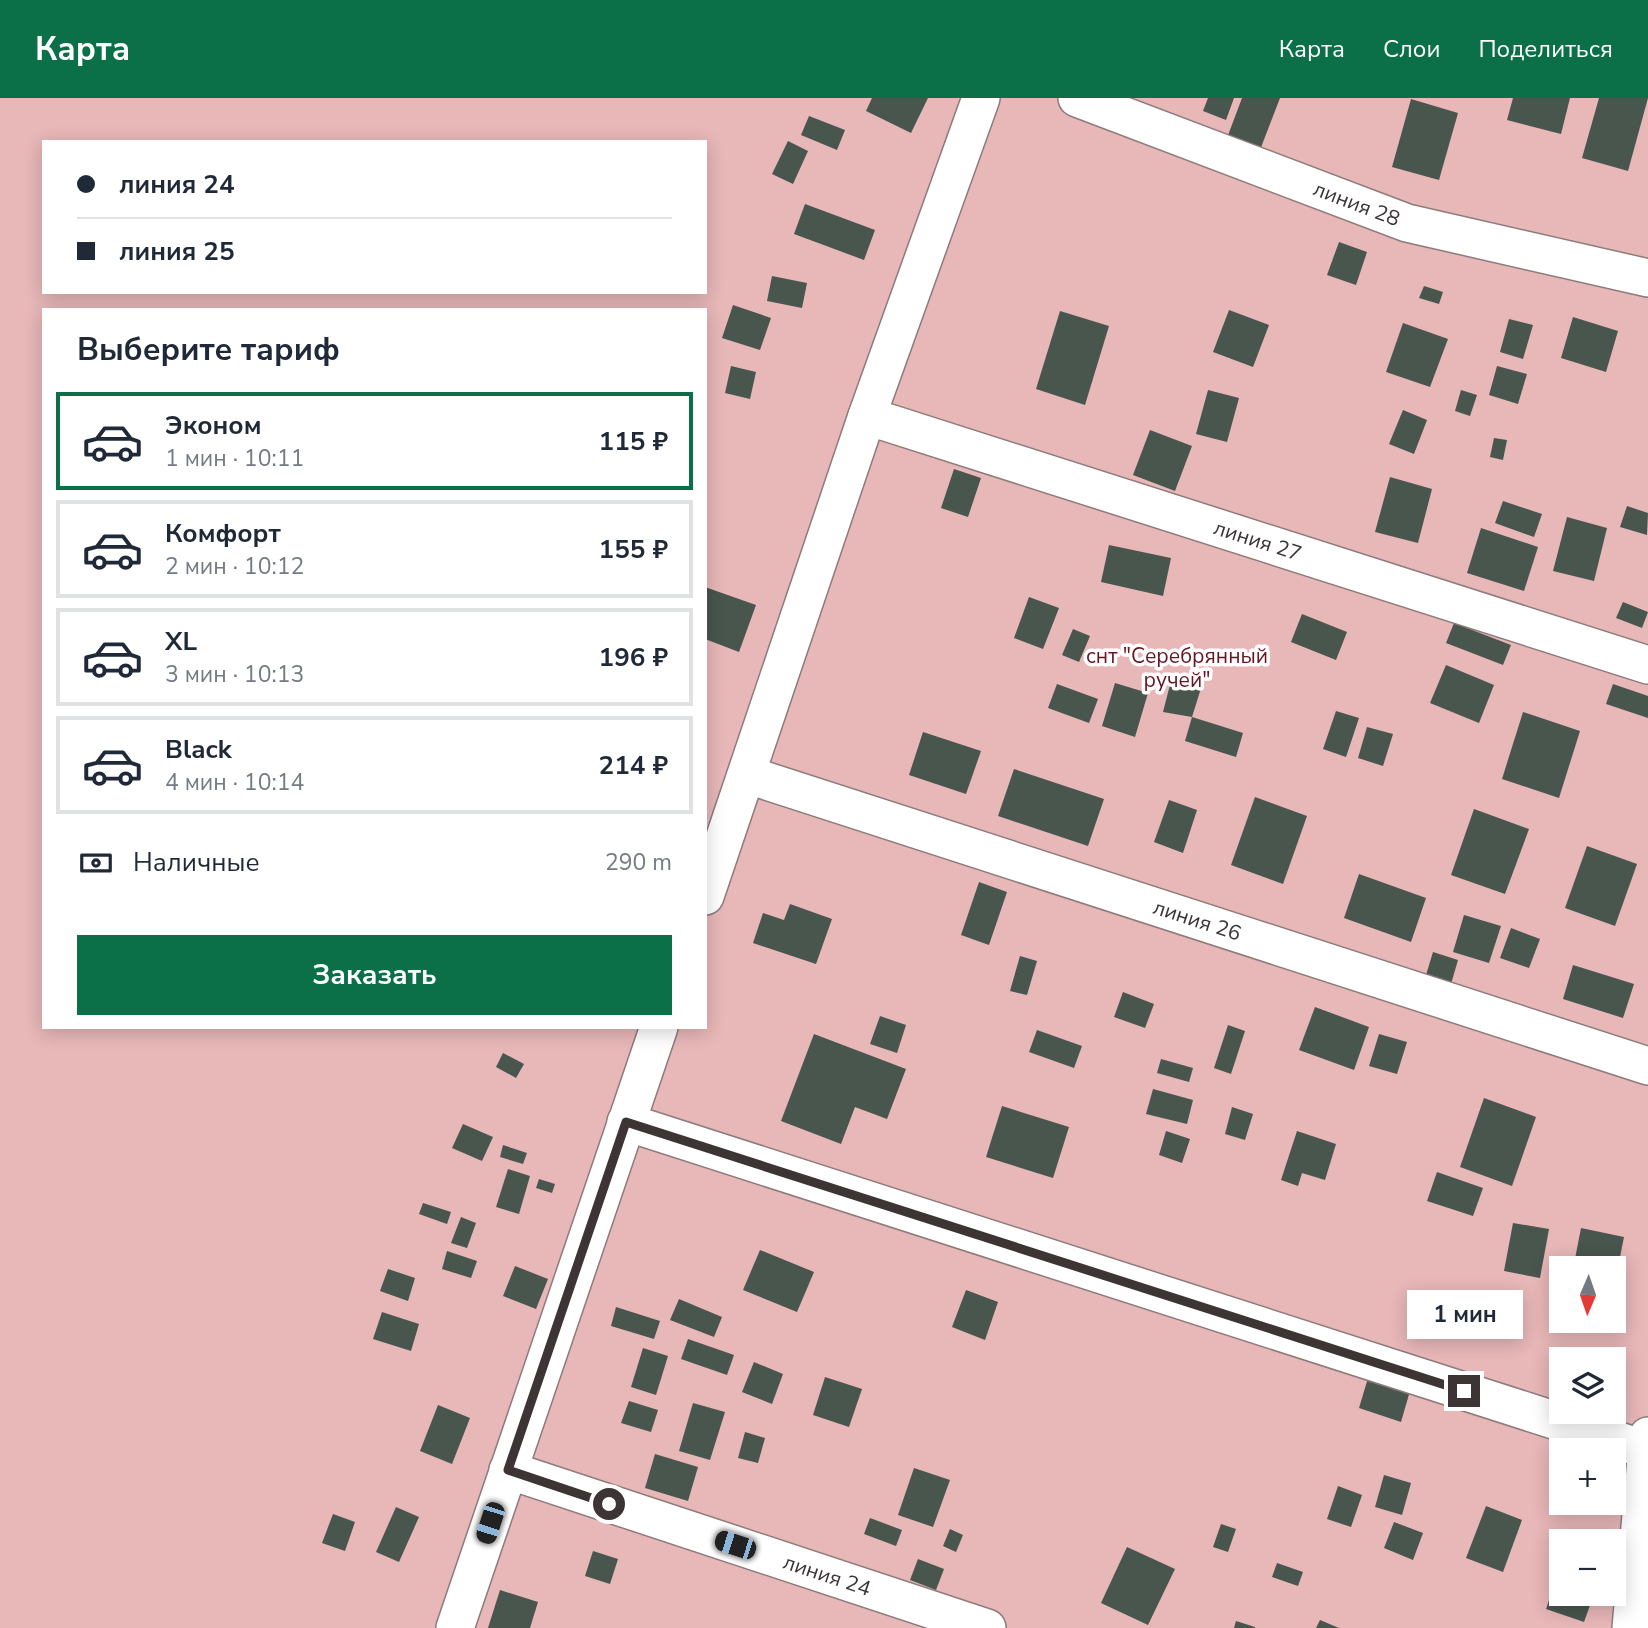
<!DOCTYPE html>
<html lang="ru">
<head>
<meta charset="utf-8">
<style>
	body { margin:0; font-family:"Nunito Sans",sans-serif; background:#f2f2f3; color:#1f2937; height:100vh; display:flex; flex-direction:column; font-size:26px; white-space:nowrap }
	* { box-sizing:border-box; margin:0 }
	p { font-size:23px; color:#747a83 }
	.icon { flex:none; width:38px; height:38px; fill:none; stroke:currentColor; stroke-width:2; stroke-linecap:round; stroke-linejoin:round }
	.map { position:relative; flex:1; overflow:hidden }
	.side { position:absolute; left:42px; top:210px; width:665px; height:721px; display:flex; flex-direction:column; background:#fff; border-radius:0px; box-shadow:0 4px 18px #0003 }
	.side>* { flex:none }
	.banner { position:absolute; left:42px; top:42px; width:665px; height:154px; border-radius:0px; box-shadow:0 4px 18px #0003; display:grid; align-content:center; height:154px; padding:0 35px; background:#fff }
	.needle { width:46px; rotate:182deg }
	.fabs { position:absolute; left:1549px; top:1158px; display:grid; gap:14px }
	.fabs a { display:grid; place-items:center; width:77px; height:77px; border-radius:0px; background:#fff; box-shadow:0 4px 18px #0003; font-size:35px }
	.end { position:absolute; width:32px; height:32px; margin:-16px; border:9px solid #3d3535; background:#fff; box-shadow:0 0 0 4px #fff }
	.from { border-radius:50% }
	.bubble { position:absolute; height:49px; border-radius:0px; background:#fff; box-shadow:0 4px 18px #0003; font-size:23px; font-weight:700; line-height:49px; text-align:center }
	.car { position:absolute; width:21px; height:42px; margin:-21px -10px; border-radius:9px; box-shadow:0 0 5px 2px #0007; background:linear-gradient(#222 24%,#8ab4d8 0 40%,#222 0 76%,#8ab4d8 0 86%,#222 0) }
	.banner b { display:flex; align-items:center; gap:24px; height:66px; font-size:26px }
	.banner b+b { border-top:2px solid #e0e1e3 }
	.banner i { width:18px; height:18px; background:#1f2937 }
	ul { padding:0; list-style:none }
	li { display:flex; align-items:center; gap:21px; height:98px; margin:0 14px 10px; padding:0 21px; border:4px solid #e0e1e3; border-radius:0px }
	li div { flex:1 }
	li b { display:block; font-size:26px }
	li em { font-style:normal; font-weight:700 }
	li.active { border-color:#0b7047 }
	li>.icon { width:63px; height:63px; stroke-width:1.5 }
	h2 { padding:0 35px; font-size:32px; line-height:84px }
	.pay { display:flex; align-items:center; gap:18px; height:77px; padding:0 35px; font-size:26px }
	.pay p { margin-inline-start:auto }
	.button { display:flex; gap:14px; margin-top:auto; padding:14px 35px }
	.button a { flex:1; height:80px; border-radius:0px; background:#0b7047; color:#fff; font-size:28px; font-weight:700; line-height:80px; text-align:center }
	header { display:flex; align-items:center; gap:42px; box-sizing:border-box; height:98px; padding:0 35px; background:#0b7047; color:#fff }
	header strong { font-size:33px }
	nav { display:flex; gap:38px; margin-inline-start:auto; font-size:24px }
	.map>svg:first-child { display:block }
	.green { fill:#e8b7b8; fill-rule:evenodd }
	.building { fill:#48564e }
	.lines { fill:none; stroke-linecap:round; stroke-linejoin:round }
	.minor-casing { stroke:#8d7b7b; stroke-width:40 }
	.minor { stroke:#fff; stroke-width:37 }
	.route { stroke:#3d3535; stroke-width:9 }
	.labels { text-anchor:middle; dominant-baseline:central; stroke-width:7; stroke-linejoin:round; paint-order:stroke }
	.street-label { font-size:21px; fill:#3d3535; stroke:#fff }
	.park-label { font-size:21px; fill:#661622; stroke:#fff }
</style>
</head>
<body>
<header>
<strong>Карта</strong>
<nav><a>Карта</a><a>Слои</a><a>Поделиться</a></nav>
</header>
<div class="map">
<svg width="1648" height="1530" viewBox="0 0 1648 1530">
	<rect width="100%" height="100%" fill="#f5e0e0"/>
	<path class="green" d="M0 0H1648V1530H0ZM44 44H705V194H44ZM44 212H705V929H44ZM1561 1171H1614V1223H1561ZM1561 1262H1614V1314H1561ZM1561 1353H1614V1405H1561ZM1561 1444H1614V1496H1561Z"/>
	<g class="building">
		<polygon points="872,0 928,0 911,35 866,13"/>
		<polygon points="1208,0 1234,0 1226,22 1203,13"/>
		<polygon points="1242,0 1280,0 1260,52 1227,40"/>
		<polygon points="1513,0 1570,0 1561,36 1507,22"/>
		<polygon points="1599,0 1648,0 1628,73 1582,60"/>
		<polygon points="1411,1 1458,15 1439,82 1392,69"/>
		<polygon points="809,18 845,32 837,52 801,37"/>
		<polygon points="788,43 808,53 793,86 772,76"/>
		<polygon points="805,106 875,132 864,162 794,136"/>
		<polygon points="1339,144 1367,154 1356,187 1327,177"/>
		<polygon points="772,178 807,185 802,210 767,203"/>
		<polygon points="1424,188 1443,194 1439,206 1419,200"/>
		<polygon points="733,207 771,220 760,252 722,240"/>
		<polygon points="1229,212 1269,227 1253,269 1213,254"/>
		<polygon points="1060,213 1109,228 1085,307 1036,291"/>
		<polygon points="1573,219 1618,233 1606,274 1561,260"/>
		<polygon points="1509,221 1533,227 1523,261 1500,254"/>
		<polygon points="1403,225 1448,241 1430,289 1386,274"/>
		<polygon points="731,268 756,274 750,301 725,295"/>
		<polygon points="1497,268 1527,276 1518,306 1489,297"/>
		<polygon points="1208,292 1239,300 1227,344 1196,336"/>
		<polygon points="1461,292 1477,297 1470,318 1455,313"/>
		<polygon points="1403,312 1427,322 1414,356 1389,346"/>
		<polygon points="1150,332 1192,348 1175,393 1133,377"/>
		<polygon points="1494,340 1507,342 1503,362 1490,359"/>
		<polygon points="954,371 981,380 968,419 941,410"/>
		<polygon points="1390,379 1432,391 1418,445 1375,434"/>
		<polygon points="1503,403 1542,416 1534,439 1495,425"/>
		<polygon points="1627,408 1648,415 1647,437 1620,429"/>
		<polygon points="1567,419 1607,430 1594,483 1553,473"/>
		<polygon points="1481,430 1538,449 1524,493 1467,475"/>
		<polygon points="1109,447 1171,460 1163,498 1101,484"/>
		<polygon points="705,489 756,507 739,554 705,541"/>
		<polygon points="1029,499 1059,510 1043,551 1014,540"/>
		<polygon points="1623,504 1648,514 1642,530 1616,520"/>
		<polygon points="1302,516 1347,534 1336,562 1291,544"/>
		<polygon points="1454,525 1511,547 1503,567 1446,545"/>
		<polygon points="1073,531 1090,538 1079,564 1062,557"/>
		<polygon points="1446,567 1494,587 1479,625 1430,605"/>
		<polygon points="1172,579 1202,587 1192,619 1163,614"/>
		<polygon points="1115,585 1148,595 1135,639 1102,628"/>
		<polygon points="1057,586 1098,601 1089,625 1048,610"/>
		<polygon points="1613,586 1648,598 1648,620 1606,606"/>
		<polygon points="1336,613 1359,620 1346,659 1323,651"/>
		<polygon points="1523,614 1580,633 1559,700 1502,681"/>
		<polygon points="1192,619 1243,635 1236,659 1185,643"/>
		<polygon points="1367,629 1393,636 1383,668 1358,660"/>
		<polygon points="923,634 981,653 966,696 909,677"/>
		<polygon points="1014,671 1104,701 1088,748 998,718"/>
		<polygon points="1255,699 1307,718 1283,786 1231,767"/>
		<polygon points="1169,702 1197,712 1183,755 1154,744"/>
		<polygon points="1474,711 1529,731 1505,796 1451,777"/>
		<polygon points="1587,748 1637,766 1615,828 1565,810"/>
		<polygon points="1359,776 1426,800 1411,844 1344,820"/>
		<polygon points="979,784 1007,794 989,847 961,837"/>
		<polygon points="790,806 832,821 816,866 753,845 763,815 784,822"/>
		<polygon points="1464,817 1501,828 1489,865 1453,854"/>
		<polygon points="1511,830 1540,841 1529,870 1500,860"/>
		<polygon points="1433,854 1458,862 1451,886 1426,877"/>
		<polygon points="1020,858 1037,863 1027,897 1010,893"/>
		<polygon points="1573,867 1634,886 1623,920 1563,901"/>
		<polygon points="1123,894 1154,906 1145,930 1114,919"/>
		<polygon points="1315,909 1369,929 1354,972 1299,952"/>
		<polygon points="880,918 906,927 897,955 870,946"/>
		<polygon points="1228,927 1245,933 1231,976 1214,970"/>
		<polygon points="1037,932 1082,948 1074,970 1029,954"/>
		<polygon points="814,936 906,971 887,1021 855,1009 841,1046 781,1023"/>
		<polygon points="1379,936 1407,944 1397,976 1369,968"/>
		<polygon points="503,955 524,966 516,980 496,969"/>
		<polygon points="1161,961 1193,970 1189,984 1157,975"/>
		<polygon points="1153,991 1193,1002 1187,1026 1146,1016"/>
		<polygon points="1484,1000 1536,1019 1512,1088 1460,1069"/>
		<polygon points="1002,1008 1069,1029 1053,1080 986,1059"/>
		<polygon points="1232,1009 1253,1016 1245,1042 1225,1036"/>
		<polygon points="463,1026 493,1039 482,1063 452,1050"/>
		<polygon points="1166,1033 1190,1041 1182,1065 1159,1057"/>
		<polygon points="1297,1033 1336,1046 1325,1082 1302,1075 1298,1088 1281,1082"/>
		<polygon points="503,1047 527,1055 523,1066 500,1059"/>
		<polygon points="508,1071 530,1078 519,1116 496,1109"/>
		<polygon points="1437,1074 1483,1090 1473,1118 1427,1103"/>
		<polygon points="539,1081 555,1086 552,1095 536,1090"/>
		<polygon points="423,1105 451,1114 447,1126 419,1116"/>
		<polygon points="461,1119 476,1125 467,1150 451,1145"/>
		<polygon points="1513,1125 1549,1131 1540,1180 1504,1173"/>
		<polygon points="1581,1130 1624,1139 1616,1179 1614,1179 1614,1171 1573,1171"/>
		<polygon points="760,1152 814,1174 797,1214 743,1192"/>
		<polygon points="447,1153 477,1163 471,1180 442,1171"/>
		<polygon points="515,1168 548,1181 536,1211 503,1198"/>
		<polygon points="388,1171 415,1180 408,1203 380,1193"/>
		<polygon points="966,1192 998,1204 985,1242 952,1229"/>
		<polygon points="679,1201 722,1219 714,1239 670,1222"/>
		<polygon points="616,1209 660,1223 654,1241 611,1228"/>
		<polygon points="382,1214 419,1226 411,1253 373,1241"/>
		<polygon points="688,1241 734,1257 727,1277 681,1261"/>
		<polygon points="643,1250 668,1258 656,1297 631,1289"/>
		<polygon points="754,1264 783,1276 772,1306 742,1294"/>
		<polygon points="825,1279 862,1291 849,1329 813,1317"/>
		<polygon points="1368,1280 1410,1293 1401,1324 1359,1310"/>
		<polygon points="629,1303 658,1312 651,1334 621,1325"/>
		<polygon points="693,1305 725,1314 710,1362 679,1353"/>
		<polygon points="438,1307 470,1320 452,1366 420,1353"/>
		<polygon points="745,1334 765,1340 758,1365 738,1360"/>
		<polygon points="655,1356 698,1369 688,1403 645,1390"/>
		<polygon points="914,1370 950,1382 933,1429 898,1417"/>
		<polygon points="1384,1377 1411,1385 1402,1417 1375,1409"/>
		<polygon points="1338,1388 1362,1397 1351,1429 1327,1421"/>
		<polygon points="1486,1408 1522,1422 1503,1474 1466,1460"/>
		<polygon points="396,1409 419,1419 399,1464 376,1454"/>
		<polygon points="333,1416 355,1424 345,1453 322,1445"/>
		<polygon points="870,1420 902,1432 896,1448 864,1436"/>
		<polygon points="1394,1424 1423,1435 1413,1462 1384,1450"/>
		<polygon points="1221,1426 1236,1431 1228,1454 1213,1449"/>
		<polygon points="950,1431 963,1437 956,1454 943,1448"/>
		<polygon points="1127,1449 1175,1471 1148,1527 1101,1505"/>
		<polygon points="593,1453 618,1461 610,1486 585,1478"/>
		<polygon points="918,1461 944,1471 936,1492 910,1482"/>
		<polygon points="1277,1465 1303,1474 1298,1488 1272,1479"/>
		<polygon points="1555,1485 1561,1487 1561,1496 1593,1499 1584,1524 1546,1511"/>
		<polygon points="500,1492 538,1504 530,1530 488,1530"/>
		<polygon points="1320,1522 1339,1530 1316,1530"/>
		<polygon points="1236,1523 1255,1529 1255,1530 1234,1530"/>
	</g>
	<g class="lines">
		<g class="minor-casing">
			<g id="minor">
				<path id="s1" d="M1077 0 1407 125 1648 180"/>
				<path id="s2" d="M867 318 1648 567"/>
				<path id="s3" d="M748 677 1648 968"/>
				<polyline points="705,798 867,318 981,0"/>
				<polyline points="626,1024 1647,1352"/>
				<path id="s4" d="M508 1372 987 1530"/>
				<polyline points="455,1530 659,929"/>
				<polyline points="1631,1530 1648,1338"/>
			</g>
		</g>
		<use href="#minor" class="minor"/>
	</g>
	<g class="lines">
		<polyline class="route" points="609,1406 508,1372 626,1024 1464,1293"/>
	</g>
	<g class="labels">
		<g class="street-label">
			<text stroke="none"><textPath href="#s1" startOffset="299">линия 28</textPath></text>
			<text stroke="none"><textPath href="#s2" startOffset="410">линия 27</textPath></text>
			<text stroke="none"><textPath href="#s3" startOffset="472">линия 26</textPath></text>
			<text stroke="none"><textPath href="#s4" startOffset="336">линия 24</textPath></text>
		</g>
		<g class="park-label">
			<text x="1177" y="558">снт "Серебрянный<tspan x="1177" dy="24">ручей"</tspan></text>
		</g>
	</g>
</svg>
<div class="fabs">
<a><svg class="needle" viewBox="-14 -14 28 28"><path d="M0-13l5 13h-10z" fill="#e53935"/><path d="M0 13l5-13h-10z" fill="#747a83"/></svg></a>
<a><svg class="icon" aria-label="layers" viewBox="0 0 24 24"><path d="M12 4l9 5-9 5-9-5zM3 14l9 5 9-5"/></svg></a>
<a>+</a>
<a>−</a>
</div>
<i class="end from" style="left:609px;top:1406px"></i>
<i class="end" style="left:1464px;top:1293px"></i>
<div class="bubble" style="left:1407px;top:1192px;width:116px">1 мин</div>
<i class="car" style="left:490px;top:1425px;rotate:198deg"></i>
<i class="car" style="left:735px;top:1447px;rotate:288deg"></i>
<div class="banner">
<b><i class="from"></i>линия 24</b>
<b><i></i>линия 25</b>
</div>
<section class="side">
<h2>Выберите тариф</h2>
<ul>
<li class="active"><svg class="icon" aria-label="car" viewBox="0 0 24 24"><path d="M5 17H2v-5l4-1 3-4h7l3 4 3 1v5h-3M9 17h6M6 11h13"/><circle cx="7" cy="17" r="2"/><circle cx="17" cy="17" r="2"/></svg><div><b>Эконом</b><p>1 мин · 10:11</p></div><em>115 ₽</em></li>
<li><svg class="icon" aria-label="car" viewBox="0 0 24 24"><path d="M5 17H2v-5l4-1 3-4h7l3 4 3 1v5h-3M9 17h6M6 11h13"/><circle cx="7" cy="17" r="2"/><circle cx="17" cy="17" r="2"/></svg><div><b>Комфорт</b><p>2 мин · 10:12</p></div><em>155 ₽</em></li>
<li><svg class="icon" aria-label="car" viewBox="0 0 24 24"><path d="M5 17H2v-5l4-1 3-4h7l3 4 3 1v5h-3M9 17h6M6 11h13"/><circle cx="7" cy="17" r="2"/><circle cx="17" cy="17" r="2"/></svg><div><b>XL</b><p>3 мин · 10:13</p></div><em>196 ₽</em></li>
<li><svg class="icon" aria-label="car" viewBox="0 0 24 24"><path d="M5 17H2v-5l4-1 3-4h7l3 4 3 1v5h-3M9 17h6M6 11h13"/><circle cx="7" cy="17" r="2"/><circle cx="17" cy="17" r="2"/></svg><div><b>Black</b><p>4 мин · 10:14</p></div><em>214 ₽</em></li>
</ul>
<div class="pay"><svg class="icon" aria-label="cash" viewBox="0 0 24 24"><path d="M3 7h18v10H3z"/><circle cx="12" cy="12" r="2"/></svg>Наличные<p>290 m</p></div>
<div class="button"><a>Заказать</a></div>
</section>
</div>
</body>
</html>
